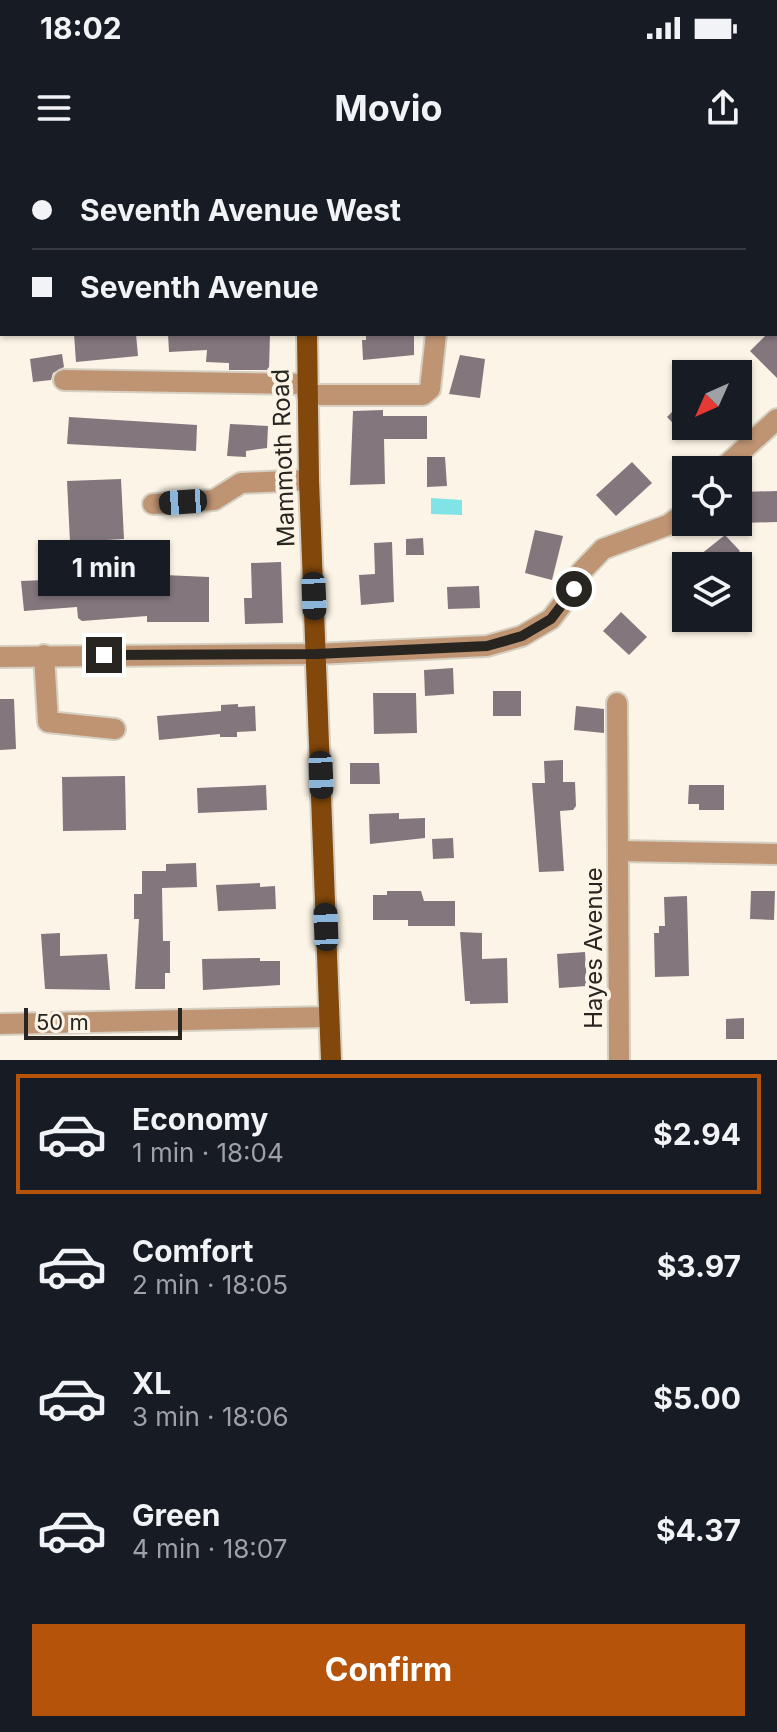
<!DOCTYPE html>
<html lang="en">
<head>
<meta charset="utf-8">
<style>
	body { margin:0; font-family:Inter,sans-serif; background:#242831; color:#f1f3f6; height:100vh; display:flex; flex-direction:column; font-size:30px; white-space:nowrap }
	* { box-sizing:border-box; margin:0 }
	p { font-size:26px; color:#9ea1a6 }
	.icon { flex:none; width:44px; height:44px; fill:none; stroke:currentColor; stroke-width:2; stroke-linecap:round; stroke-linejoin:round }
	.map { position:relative; height:900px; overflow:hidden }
	.sheet { display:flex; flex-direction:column; background:#171b24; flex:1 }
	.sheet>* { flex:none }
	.top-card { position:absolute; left:0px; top:0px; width:778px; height:176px; box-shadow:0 2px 6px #0004; display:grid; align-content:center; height:176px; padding:0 32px; background:#171b24 }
	.needle { width:52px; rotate:225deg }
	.controls { position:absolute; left:672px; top:200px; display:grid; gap:16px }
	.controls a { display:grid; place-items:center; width:80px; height:80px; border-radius:0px; background:#171b24; box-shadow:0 2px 6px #0004; font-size:40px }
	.scale { position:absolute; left:24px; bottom:20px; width:158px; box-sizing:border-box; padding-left:8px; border:4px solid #282520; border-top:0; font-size:22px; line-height:28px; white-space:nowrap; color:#282520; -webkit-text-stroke:6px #fcf5e7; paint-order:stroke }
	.end { position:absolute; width:36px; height:36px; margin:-18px; border:10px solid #282520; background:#fff; box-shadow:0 0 0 4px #fff }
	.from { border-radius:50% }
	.bubble { position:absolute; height:56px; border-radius:0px; background:#171b24; box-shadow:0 2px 6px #0004; font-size:26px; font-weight:700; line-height:56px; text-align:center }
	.car { position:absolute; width:24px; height:48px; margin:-24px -12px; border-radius:10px; box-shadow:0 0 6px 2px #0007; background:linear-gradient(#222 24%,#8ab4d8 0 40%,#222 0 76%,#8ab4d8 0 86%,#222 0) }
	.top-card b { display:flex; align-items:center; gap:28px; height:76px; font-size:30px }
	.top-card b+b { border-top:2px solid #363941 }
	.top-card i { width:20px; height:20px; background:#f1f3f6 }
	ul { padding:14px 0 0; list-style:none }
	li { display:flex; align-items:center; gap:24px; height:120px; margin:0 16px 12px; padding:0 16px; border:4px solid transparent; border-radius:0px }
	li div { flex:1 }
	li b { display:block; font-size:30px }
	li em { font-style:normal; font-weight:700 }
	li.selected { border-color:#b45309 }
	li>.icon { width:72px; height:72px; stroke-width:1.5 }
	.primary-button { display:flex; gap:16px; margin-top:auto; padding:16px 32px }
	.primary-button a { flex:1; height:92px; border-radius:0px; background:#b45309; color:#fff; font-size:32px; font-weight:700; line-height:92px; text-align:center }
	.status { display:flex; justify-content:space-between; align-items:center; height:56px; padding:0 40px; background:#171b24; direction:ltr }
	.status svg { height:22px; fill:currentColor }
	header { display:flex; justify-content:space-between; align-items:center; height:104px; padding:0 32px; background:#171b24; font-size:36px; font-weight:700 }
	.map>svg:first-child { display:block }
	.water { fill:#80e3e6 }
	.building { fill:#83767d }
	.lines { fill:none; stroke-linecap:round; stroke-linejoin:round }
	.minor-casing { stroke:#d6d0c3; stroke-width:24 }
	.major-casing { stroke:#d6d0c3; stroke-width:24 }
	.minor { stroke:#bf9473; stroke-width:20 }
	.major { stroke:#82470a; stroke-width:20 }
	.route { stroke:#282520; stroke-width:10 }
	.labels { text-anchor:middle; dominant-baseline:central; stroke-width:8; stroke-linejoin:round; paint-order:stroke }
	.street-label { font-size:24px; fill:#282520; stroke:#fcf5e7 }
</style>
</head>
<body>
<div class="status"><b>18:02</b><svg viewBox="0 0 49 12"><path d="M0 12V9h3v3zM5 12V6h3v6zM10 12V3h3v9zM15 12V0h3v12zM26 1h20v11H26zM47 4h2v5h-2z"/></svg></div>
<header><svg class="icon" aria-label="menu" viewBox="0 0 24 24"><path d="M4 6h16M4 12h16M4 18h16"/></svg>Movio<svg class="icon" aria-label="share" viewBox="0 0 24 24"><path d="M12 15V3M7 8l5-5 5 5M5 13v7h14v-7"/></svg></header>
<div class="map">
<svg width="777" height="900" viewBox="0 0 777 900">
	<rect width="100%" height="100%" fill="#fcf5e7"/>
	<polygon class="water" points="431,338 462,340 462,355 431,354"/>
	<g class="building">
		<polygon points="777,164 777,218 750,191 767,174 776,174"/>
		<polygon points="74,174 136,174 138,196 76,202"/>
		<polygon points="168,174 270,174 269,210 229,210 229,203 206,202 207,190 169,192"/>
		<polygon points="366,174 414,174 414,195 363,200 362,180 366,180"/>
		<polygon points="62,194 64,207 53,213 51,220 33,222 30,199"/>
		<polygon points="460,195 485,199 480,238 449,234"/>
		<polygon points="686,238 686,277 667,257"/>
		<polygon points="383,250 383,256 427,256 427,279 384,279 385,324 350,325 353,251"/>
		<polygon points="69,257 197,265 196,291 67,284"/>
		<polygon points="230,264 268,266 267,288 246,291 246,297 227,296"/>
		<polygon points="427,297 445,297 447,326 427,327"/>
		<polygon points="632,302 652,323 616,356 596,335"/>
		<polygon points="121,319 124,379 70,382 67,321"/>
		<polygon points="777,331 777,362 742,363 741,332"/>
		<polygon points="535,370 563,376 552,420 525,413"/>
		<polygon points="725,375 740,391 723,406 686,406"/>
		<polygon points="423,378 424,395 406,395 406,379"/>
		<polygon points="392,382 394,442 361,445 359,415 375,414 374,383"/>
		<polygon points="281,402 283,463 245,464 244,438 252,438 251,403"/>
		<polygon points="164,415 209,417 209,462 147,462 147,456 82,461 78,458 77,447 24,451 21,421"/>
		<polygon points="479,426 480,448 448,449 447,427"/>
		<polygon points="621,452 647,477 629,495 603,471"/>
		<polygon points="453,508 454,534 425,536 424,510"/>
		<rect x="493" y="531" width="28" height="25"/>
		<polygon points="373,533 416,533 417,573 374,574"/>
		<polygon points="0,539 14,539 16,589 0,590"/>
		<polygon points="238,544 238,547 255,546 256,571 237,572 237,577 220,577 220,574 159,580 157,556 221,551 221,545"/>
		<polygon points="576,546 604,549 604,573 574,570"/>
		<polygon points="563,600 563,622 575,622 576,646 573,650 560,651 564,711 539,712 532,623 545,623 544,601"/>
		<polygon points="350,603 379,603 380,624 350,624"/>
		<polygon points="125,616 126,670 63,671 62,617"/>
		<polygon points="266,625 267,650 198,653 197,628"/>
		<polygon points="689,625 724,625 724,650 699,650 699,644 688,644"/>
		<polygon points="399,653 399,659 425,658 425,678 370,684 369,654"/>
		<polygon points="453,678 454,698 433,699 432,679"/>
		<polygon points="196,703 197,727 162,728 163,781 170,781 170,813 165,813 165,829 135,829 139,759 134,759 134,734 142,734 142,711 166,711 166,704"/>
		<polygon points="260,723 260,727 275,726 276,749 218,751 216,725"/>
		<polygon points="387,731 421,731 424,741 455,741 455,766 408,766 408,760 373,760 373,735 387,735"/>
		<polygon points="751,731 775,731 774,760 750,759"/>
		<polygon points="687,736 689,816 655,817 654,773 659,773 659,766 665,766 664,737"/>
		<polygon points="460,772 482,773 482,799 507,798 508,843 470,844 470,841 465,841"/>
		<polygon points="60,773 60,796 107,794 110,830 45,829 41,774"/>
		<polygon points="585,792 587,826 559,828 557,794"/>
		<polygon points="260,798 260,801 280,801 280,825 203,830 202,799"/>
		<polygon points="744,858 744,879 726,879 726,859"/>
	</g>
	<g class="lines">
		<g class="minor-casing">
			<g id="minor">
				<polyline points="0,137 2,137"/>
				<polyline points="64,220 307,224"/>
				<polyline points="307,235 423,235 430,229 436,174"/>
				<polyline points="721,310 777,259"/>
				<polyline points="153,344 214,340 241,323 309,320"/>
				<polyline points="44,495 48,562 115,569"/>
				<polyline points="0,497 316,494 487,486 522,476 551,459 574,429 581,412 603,389 668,365 686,352"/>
				<polyline points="617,543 618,691"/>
				<polyline points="0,864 329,857"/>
				<polyline points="619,900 618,691 777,694"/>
			</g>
		</g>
		<g class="major-casing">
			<g id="major">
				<polyline points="309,2 309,0"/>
				<polyline points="307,174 309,320 331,900"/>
			</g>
		</g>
		<use href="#minor" class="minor"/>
		<use href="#major" class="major"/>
	</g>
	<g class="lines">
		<polyline class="route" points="104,495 316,494 487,486 522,476 551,459 574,429"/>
	</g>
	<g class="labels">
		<g class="street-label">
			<text transform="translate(283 298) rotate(-92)">Mammoth Road</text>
			<text transform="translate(593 788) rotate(-90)">Hayes Avenue</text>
		</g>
	</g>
</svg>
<div class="controls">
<a><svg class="needle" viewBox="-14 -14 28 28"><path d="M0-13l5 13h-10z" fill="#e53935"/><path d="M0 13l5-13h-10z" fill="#9ea1a6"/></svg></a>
<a><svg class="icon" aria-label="locate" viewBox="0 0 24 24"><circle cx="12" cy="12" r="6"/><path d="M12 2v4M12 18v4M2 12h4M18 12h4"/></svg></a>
<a><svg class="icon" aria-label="layers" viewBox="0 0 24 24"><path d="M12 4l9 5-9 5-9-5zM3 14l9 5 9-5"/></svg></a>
</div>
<div class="scale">50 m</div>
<i class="end from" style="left:574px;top:429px"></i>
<i class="end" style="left:104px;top:495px"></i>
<div class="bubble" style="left:38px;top:380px;width:132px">1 min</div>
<i class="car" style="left:183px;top:342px;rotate:266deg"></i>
<i class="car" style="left:314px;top:436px;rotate:178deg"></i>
<i class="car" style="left:321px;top:615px;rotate:178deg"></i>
<i class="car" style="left:326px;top:767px;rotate:358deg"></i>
<div class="top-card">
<b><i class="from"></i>Seventh Avenue West</b>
<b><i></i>Seventh Avenue</b>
</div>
</div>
<section class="sheet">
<ul>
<li class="selected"><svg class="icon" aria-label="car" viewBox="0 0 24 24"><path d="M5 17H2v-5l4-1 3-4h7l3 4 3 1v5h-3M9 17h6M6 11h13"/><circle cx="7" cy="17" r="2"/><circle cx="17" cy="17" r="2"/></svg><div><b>Economy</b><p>1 min · 18:04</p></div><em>$2.94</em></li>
<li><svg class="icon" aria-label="car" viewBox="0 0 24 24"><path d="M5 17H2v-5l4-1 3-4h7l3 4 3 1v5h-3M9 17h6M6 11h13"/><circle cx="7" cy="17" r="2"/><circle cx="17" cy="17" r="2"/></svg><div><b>Comfort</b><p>2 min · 18:05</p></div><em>$3.97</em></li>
<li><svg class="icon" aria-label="car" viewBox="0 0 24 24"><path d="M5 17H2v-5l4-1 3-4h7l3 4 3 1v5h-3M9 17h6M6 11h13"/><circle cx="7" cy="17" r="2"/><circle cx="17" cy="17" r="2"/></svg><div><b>XL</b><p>3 min · 18:06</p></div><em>$5.00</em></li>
<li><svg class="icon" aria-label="car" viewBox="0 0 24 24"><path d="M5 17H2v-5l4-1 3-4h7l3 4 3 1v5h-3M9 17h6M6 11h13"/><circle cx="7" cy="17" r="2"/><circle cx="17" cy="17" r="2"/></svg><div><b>Green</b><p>4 min · 18:07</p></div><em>$4.37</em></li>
</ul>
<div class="primary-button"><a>Confirm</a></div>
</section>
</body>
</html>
